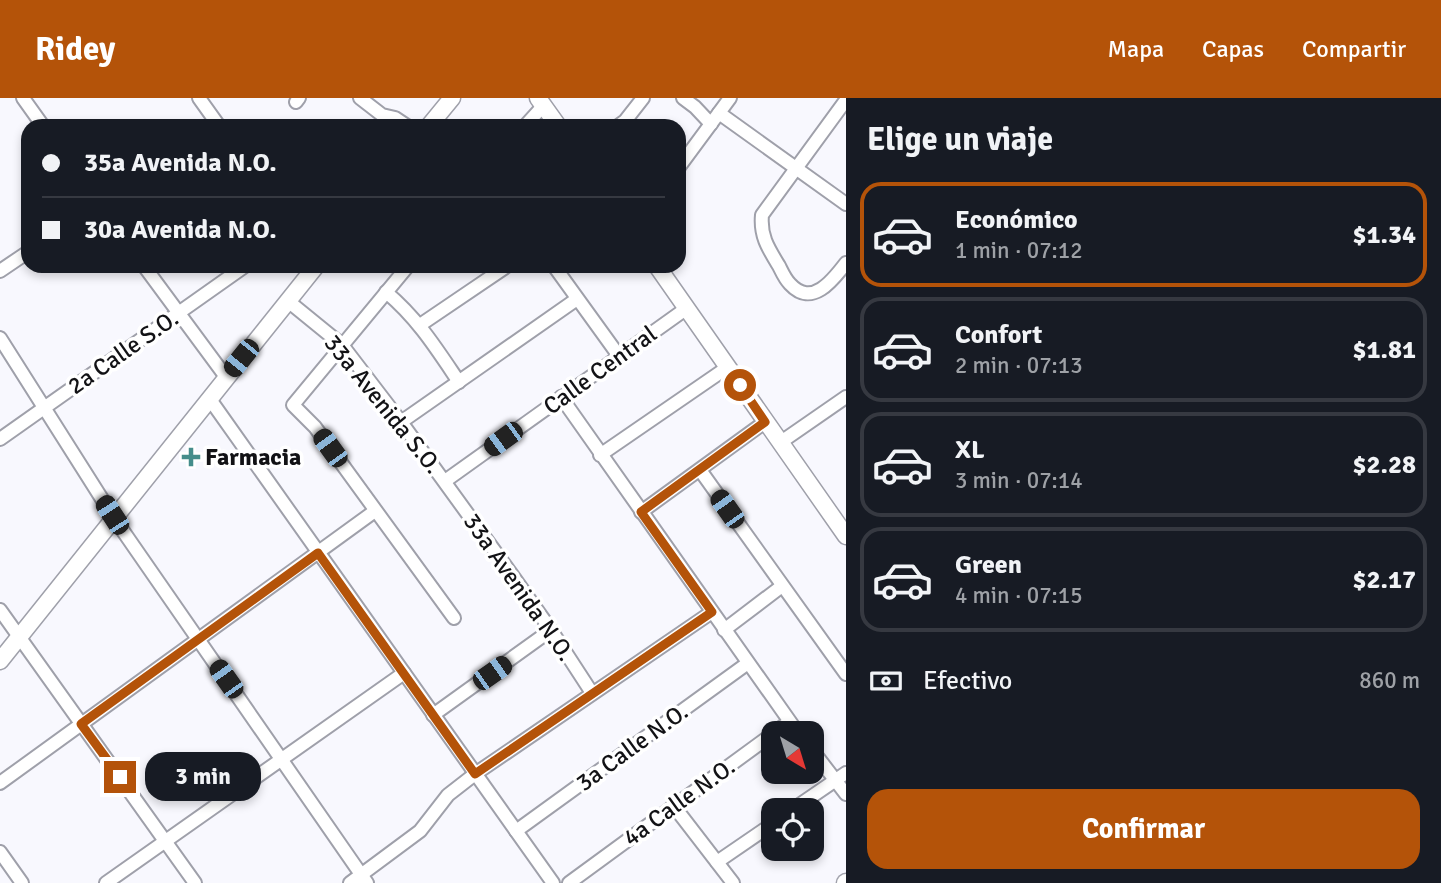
<!DOCTYPE html>
<html lang="es">
<head>
<meta charset="utf-8">
<style>
	body { margin:0; font-family:Signika,sans-serif; background:#20242c; color:#f1f3f6; height:100vh; display:flex; flex-direction:column; font-size:26px; white-space:nowrap }
	* { box-sizing:border-box; margin:0 }
	p { font-size:23px; color:#9ea1a6 }
	.icon { flex:none; width:38px; height:38px; fill:none; stroke:currentColor; stroke-width:2; stroke-linecap:round; stroke-linejoin:round }
	.map { position:relative; flex:1; overflow:hidden }
	.side { display:flex; flex-direction:column; background:#171b24; width:595px }
	.side>* { flex:none }
	.top-card { position:absolute; left:21px; top:21px; width:665px; height:154px; border-radius:21px; box-shadow:0 4px 10px #0003; display:grid; align-content:center; height:154px; padding:0 21px; background:#171b24 }
	.needle { width:46px; rotate:142deg }
	.buttons { position:absolute; left:761px; top:623px; display:grid; gap:14px }
	.buttons a { display:grid; place-items:center; width:63px; height:63px; border-radius:14px; background:#171b24; box-shadow:0 4px 10px #0003; font-size:35px }
	.end { position:absolute; width:32px; height:32px; margin:-16px; border:9px solid #b45309; background:#fff; box-shadow:0 0 0 4px #fff }
	.from { border-radius:50% }
	.bubble { position:absolute; height:49px; border-radius:21px; background:#171b24; box-shadow:0 4px 10px #0003; font-size:23px; font-weight:700; line-height:49px; text-align:center }
	.car { position:absolute; width:21px; height:42px; margin:-21px -10px; border-radius:9px; box-shadow:0 0 5px 2px #0007; background:linear-gradient(#222 24%,#8ab4d8 0 40%,#222 0 76%,#8ab4d8 0 86%,#222 0) }
	.top-card b { display:flex; align-items:center; gap:24px; height:66px; font-size:26px }
	.top-card b+b { border-top:2px solid #363941 }
	.top-card i { width:18px; height:18px; background:#f1f3f6 }
	ul { padding:0; list-style:none }
	li { display:flex; align-items:center; gap:21px; height:105px; margin:0 14px 10px; padding:0 7px; border:4px solid #363941; border-radius:21px }
	li div { flex:1 }
	li b { display:block; font-size:26px }
	li em { font-style:normal; font-weight:700 }
	li.on { border-color:#b45309 }
	li>.icon { width:63px; height:63px; stroke-width:1.5 }
	h2 { padding:0 21px; font-size:32px; line-height:84px }
	.pay { display:flex; align-items:center; gap:18px; height:77px; padding:0 21px; font-size:26px }
	.pay p { margin-inline-start:auto }
	.button { display:flex; gap:14px; margin-top:auto; padding:14px 21px }
	.button a { flex:1; height:80px; border-radius:21px; background:#b45309; color:#fff; font-size:28px; font-weight:700; line-height:80px; text-align:center }
	header { display:flex; align-items:center; gap:42px; box-sizing:border-box; height:98px; padding:0 35px; background:#b45309; color:#fff }
	header strong { font-size:33px }
	nav { display:flex; gap:38px; margin-inline-start:auto; font-size:24px }
	main { display:flex; flex:1; min-height:0 }
	.map>svg:first-child { display:block }
	.lines { fill:none; stroke-linecap:round; stroke-linejoin:round }
	.minor-casing { stroke:#9fa0aa; stroke-width:16 }
	.major-casing { stroke:#9fa0aa; stroke-width:19 }
	.minor { stroke:#fff; stroke-width:12 }
	.major { stroke:#fff; stroke-width:16 }
	.route { stroke:#b45309; stroke-width:9 }
	.poi-dot { fill:#458d8b; stroke:#fff; stroke-width:2.5 }
	.labels { text-anchor:middle; dominant-baseline:central; stroke-width:7; stroke-linejoin:round; paint-order:stroke }
	.street-label { font-size:24px; fill:#121215; stroke:#fff }
	.poi-label { font-size:24px; font-weight:bold; fill:#121215; stroke:#fff; text-anchor:start }
</style>
</head>
<body>
<header>
<strong>Ridey</strong>
<nav><a>Mapa</a><a>Capas</a><a>Compartir</a></nav>
</header>
<main>
<div class="map">
<svg width="846" height="785" viewBox="0 0 846 785">
	<rect width="100%" height="100%" fill="#f8f8fe"/>
	<g class="lines">
		<g class="minor-casing">
			<g id="minor">
				<polyline points="23,0 43,28"/>
				<polyline points="199,0 219,28"/>
				<polyline points="360,0 382,17 395,20 407,28"/>
				<polyline points="683,0 695,9 711,26"/>
				<path d="M846 2 762 117C760 138 768 150 779 168 782 174 785 181 790 186 812 210 833 182 846 165"/>
				<polyline points="296,4 299,0"/>
				<polyline points="719,15 846,106"/>
				<polyline points="525,28 544,7"/>
				<polyline points="618,28 625,23 643,0"/>
				<polyline points="679,69 730,0"/>
				<polyline points="144,168 226,279"/>
				<polyline points="408,168 293,307 315,329 454,520"/>
				<polyline points="554,168 619,258"/>
				<polyline points="0,173 28,154"/>
				<path d="M386 194C418 221 436 250 459 284"/>
				<polyline points="288,203 342,247 401,324 512,477 551,532 592,595"/>
				<polyline points="420,227 507,168"/>
				<polyline points="0,240 114,420 367,785"/>
				<polyline points="561,299 798,635"/>
				<polyline points="209,300 553,785"/>
				<polyline points="401,324 577,201"/>
				<polyline points="0,341 245,168"/>
				<polyline points="781,344 846,299"/>
				<polyline points="600,357 728,269"/>
				<polyline points="700,372 846,576"/>
				<polyline points="445,383 687,210"/>
				<polyline points="641,414 765,324"/>
				<polyline points="0,512 195,785"/>
				<polyline points="724,532 782,488"/>
				<polyline points="433,617 551,532"/>
				<polyline points="812,652 846,696"/>
				<polyline points="0,685 375,413"/>
				<polyline points="673,707 733,785"/>
				<polyline points="792,712 846,675"/>
				<polyline points="516,733 748,565"/>
				<polyline points="0,754 22,785"/>
				<polyline points="717,764 774,725"/>
				<polyline points="106,785 404,575"/>
				<polyline points="350,785 420,733 448,697 475,676 712,514"/>
				<polyline points="569,785 789,624"/>
			</g>
		</g>
		<g class="major-casing">
			<g id="major">
				<polyline points="538,0 558,28"/>
				<polyline points="429,28 452,0"/>
				<polyline points="657,168 846,438"/>
				<polyline points="0,563 316,168"/>
				<polyline points="845,785 846,784"/>
			</g>
		</g>
		<use href="#minor" class="minor"/>
		<use href="#major" class="major"/>
	</g>
	<g class="lines">
		<polyline class="route" points="120,679 81,626 318,455 475,676 712,514 641,414 765,324 740,287"/>
	</g>
	<path class="poi-dot" d="M187.5 348.5h7v7h7v7h-7v7h-7v-7h-7v-7h7z"/>
	<g class="labels">
		<g class="street-label">
			<text transform="translate(123 254) rotate(-35)">2a Calle S.O.</text>
			<text transform="translate(600 272) rotate(-36)">Calle Central</text>
			<text transform="translate(383 306) rotate(51)">33a Avenida S.O.</text>
			<text transform="translate(519 489) rotate(55)">33a Avenida N.O.</text>
			<text transform="translate(632 649) rotate(-36)">3a Calle N.O.</text>
			<text transform="translate(679 704) rotate(-36)">4a Calle N.O.</text>
		</g>
		<g class="poi-label">
			<text x="205" y="359">Farmacia</text>
		</g>
	</g>
</svg>
<div class="buttons">
<a><svg class="needle" viewBox="-14 -14 28 28"><path d="M0-13l5 13h-10z" fill="#e53935"/><path d="M0 13l5-13h-10z" fill="#9ea1a6"/></svg></a>
<a><svg class="icon" aria-label="locate" viewBox="0 0 24 24"><circle cx="12" cy="12" r="6"/><path d="M12 2v4M12 18v4M2 12h4M18 12h4"/></svg></a>
</div>
<i class="end from" style="left:740px;top:287px"></i>
<i class="end" style="left:120px;top:679px"></i>
<div class="bubble" style="left:145px;top:654px;width:116px">3 min</div>
<i class="car" style="left:241px;top:260px;rotate:219deg"></i>
<i class="car" style="left:503px;top:341px;rotate:234deg"></i>
<i class="car" style="left:330px;top:350px;rotate:324deg"></i>
<i class="car" style="left:727px;top:411px;rotate:325deg"></i>
<i class="car" style="left:112px;top:417px;rotate:327deg"></i>
<i class="car" style="left:492px;top:575px;rotate:55deg"></i>
<i class="car" style="left:226px;top:581px;rotate:325deg"></i>
<div class="top-card">
<b><i class="from"></i>35a Avenida N.O.</b>
<b><i></i>30a Avenida N.O.</b>
</div>
</div>
<section class="side">
<h2>Elige un viaje</h2>
<ul>
<li class="on"><svg class="icon" aria-label="car" viewBox="0 0 24 24"><path d="M5 17H2v-5l4-1 3-4h7l3 4 3 1v5h-3M9 17h6M6 11h13"/><circle cx="7" cy="17" r="2"/><circle cx="17" cy="17" r="2"/></svg><div><b>Económico</b><p>1 min · 07:12</p></div><em>$1.34</em></li>
<li><svg class="icon" aria-label="car" viewBox="0 0 24 24"><path d="M5 17H2v-5l4-1 3-4h7l3 4 3 1v5h-3M9 17h6M6 11h13"/><circle cx="7" cy="17" r="2"/><circle cx="17" cy="17" r="2"/></svg><div><b>Confort</b><p>2 min · 07:13</p></div><em>$1.81</em></li>
<li><svg class="icon" aria-label="car" viewBox="0 0 24 24"><path d="M5 17H2v-5l4-1 3-4h7l3 4 3 1v5h-3M9 17h6M6 11h13"/><circle cx="7" cy="17" r="2"/><circle cx="17" cy="17" r="2"/></svg><div><b>XL</b><p>3 min · 07:14</p></div><em>$2.28</em></li>
<li><svg class="icon" aria-label="car" viewBox="0 0 24 24"><path d="M5 17H2v-5l4-1 3-4h7l3 4 3 1v5h-3M9 17h6M6 11h13"/><circle cx="7" cy="17" r="2"/><circle cx="17" cy="17" r="2"/></svg><div><b>Green</b><p>4 min · 07:15</p></div><em>$2.17</em></li>
</ul>
<div class="pay"><svg class="icon" aria-label="cash" viewBox="0 0 24 24"><path d="M3 7h18v10H3z"/><circle cx="12" cy="12" r="2"/></svg>Efectivo<p>860 m</p></div>
<div class="button"><a>Confirmar</a></div>
</section>
</main>
</body>
</html>
